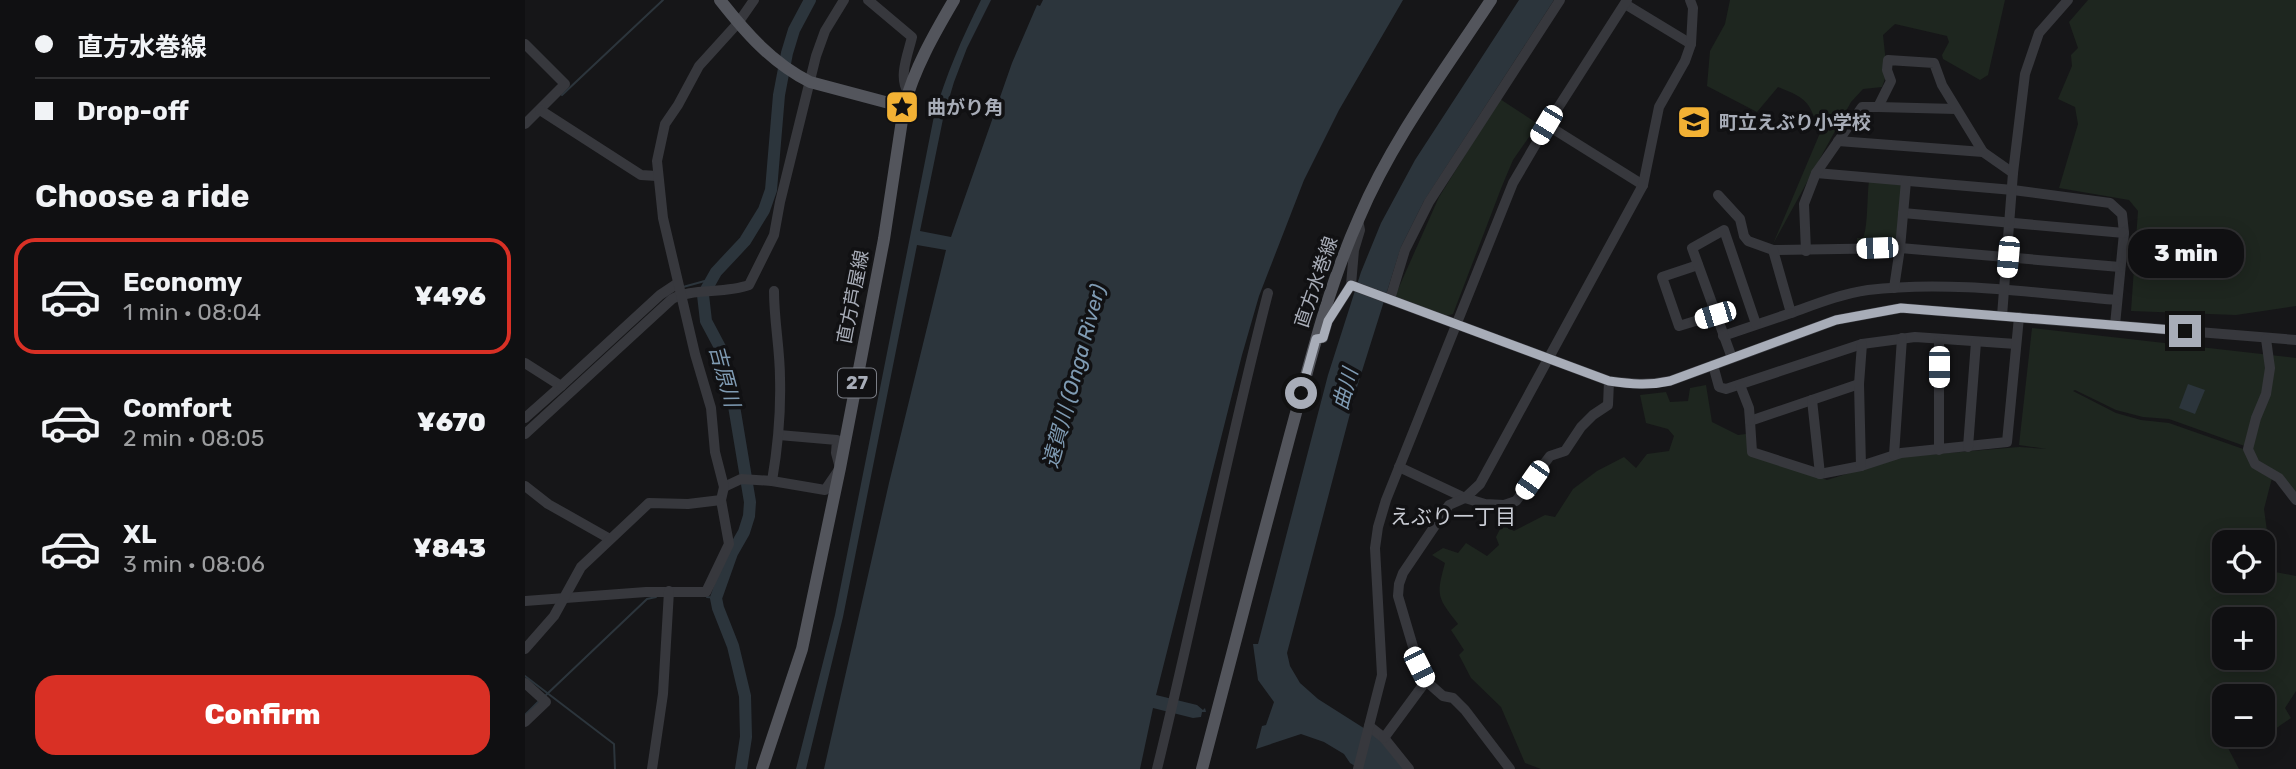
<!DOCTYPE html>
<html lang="en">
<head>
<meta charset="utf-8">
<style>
	body { margin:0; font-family:Rubik,"Noto Sans JP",sans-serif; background:#1e1e20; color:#f1f3f6; height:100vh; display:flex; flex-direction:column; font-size:26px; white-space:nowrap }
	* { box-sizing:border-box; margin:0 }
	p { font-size:23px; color:#9c9d9f }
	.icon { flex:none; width:38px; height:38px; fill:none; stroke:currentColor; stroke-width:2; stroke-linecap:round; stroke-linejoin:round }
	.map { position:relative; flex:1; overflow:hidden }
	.panel { display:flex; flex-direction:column; background:#101012; width:525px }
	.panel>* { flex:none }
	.top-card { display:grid; align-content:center; height:154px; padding:0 35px; background:#101012 }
	.tools { position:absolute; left:1687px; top:530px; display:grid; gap:14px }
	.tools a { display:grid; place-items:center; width:63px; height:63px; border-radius:14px; background:#101012; box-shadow:0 4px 18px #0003,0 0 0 2px #303032; font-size:35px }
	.end { position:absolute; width:32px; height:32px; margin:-16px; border:9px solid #a8adb8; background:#111; box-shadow:0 0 0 4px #111 }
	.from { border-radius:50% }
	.bubble { position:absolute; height:49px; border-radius:21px; background:#101012; box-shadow:0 4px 18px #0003,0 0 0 2px #303032; font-size:23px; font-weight:800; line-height:49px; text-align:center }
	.car { position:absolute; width:21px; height:42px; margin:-21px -10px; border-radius:9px; box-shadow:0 0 5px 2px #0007; background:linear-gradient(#fff 24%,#345 0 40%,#fff 0 76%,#345 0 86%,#fff 0) }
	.top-card b { display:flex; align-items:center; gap:24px; height:66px; font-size:26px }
	.top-card b+b { border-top:2px solid #303032 }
	.top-card i { width:18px; height:18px; background:#f1f3f6 }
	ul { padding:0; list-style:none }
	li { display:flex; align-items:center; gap:21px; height:116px; margin:0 14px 10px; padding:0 21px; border:4px solid transparent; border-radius:21px }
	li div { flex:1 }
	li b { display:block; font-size:26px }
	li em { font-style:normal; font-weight:800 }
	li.on { border-color:#d93025 }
	li>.icon { width:63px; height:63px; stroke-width:1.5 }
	h2 { padding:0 35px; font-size:32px; line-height:84px }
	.button { display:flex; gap:14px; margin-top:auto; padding:14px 35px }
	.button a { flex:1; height:80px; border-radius:21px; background:#d93025; color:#fff; font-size:28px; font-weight:800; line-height:80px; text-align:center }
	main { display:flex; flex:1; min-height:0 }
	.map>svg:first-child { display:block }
	.green { fill:#1e261f; fill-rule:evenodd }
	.water { fill:#2c353c }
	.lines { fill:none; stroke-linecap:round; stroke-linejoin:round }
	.stream { stroke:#2c353c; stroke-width:2 }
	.river { stroke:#2c353c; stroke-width:12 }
	.minor { stroke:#37383d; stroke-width:10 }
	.major { stroke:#53555c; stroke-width:12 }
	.route { stroke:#a8adb8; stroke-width:9 }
	.labels { text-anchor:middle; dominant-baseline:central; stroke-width:7; stroke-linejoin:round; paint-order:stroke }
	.shield { fill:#111113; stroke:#7b7e86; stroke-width:2 }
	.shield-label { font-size:18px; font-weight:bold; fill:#a8adb8 }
	.poi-label { font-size:19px; font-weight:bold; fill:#a8adb8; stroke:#111113; text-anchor:start }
	.street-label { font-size:19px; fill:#a8adb8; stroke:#111113 }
	.water-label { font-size:21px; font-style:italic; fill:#7f9bb3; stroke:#111113 }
	.neighbourhood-label { font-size:21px; fill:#c9ccd4; stroke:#111113 }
</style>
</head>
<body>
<main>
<section class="panel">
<div class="top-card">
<b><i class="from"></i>直方水巻線</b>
<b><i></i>Drop-off</b>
</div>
<h2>Choose a ride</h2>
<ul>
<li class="on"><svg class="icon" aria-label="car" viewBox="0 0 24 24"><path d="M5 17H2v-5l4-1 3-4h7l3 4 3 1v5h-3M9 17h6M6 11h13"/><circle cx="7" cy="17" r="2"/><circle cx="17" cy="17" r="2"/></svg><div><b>Economy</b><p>1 min · 08:04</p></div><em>¥496</em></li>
<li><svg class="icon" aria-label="car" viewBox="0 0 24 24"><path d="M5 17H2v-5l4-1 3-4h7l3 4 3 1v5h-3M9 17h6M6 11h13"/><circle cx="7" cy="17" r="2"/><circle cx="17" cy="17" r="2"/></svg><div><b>Comfort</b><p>2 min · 08:05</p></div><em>¥670</em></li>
<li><svg class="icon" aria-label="car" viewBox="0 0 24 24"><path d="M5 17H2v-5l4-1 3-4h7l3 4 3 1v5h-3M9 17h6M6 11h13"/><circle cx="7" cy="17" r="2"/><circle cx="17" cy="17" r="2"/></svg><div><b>XL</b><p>3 min · 08:06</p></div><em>¥843</em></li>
</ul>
<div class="button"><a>Confirm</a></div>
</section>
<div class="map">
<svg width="1771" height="769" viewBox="0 0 1771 769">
	<rect width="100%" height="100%" fill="#161618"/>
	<g class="green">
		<path d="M1205 0H1480L1463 75 1455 80 1418 59 1417 55 1424 42 1422 36 1370 24 1358 35 1362 73 1357 87 1338 89 1326 102 1248 244 1295 133C1284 102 1284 99 1253 87L1232 112 1182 86 1185 51 1200 24Z"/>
		<polygon points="1563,0 1771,0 1771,306 1711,315 1606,311 1613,211 1604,200 1534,188 1553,124 1550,107 1533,99 1547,66 1546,55 1553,48 1544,22"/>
		<polygon points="975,99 1013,124 988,160 977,186 928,314 921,316 870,296 914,197"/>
		<path d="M1344 181 1377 185 1372 240 1368 245H1332V238H1338C1343 229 1342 194 1344 181Z"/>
		<path d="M1507 328 1771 358V492L1732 460 1728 449 1644 419 1618 417 1591 410 1550 390 1548 391 1591 413 1616 420 1644 423 1721 450 1747 478 1739 509 1742 531 1725 542H1699V581H1724L1725 586 1738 581 1740 570 1771 576V691L1760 708 1766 718 1743 734 1703 748 1714 769H1016L1000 763 976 707 946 678 934 655 939 650 926 630 933 624C912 597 911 596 920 563L907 555 918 548 933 553 941 543 962 556 974 545 971 537 977 525 989 531 1020 515 1030 517 1048 489 1072 471 1099 457 1111 468 1122 454 1144 451 1149 436 1143 429 1121 423 1115 395 1141 392 1145 402 1163 401 1165 388 1181 385 1187 422 1213 435 1229 433 1233 457 1302 480 1376 457 1494 447 1522 449 1494 445ZM1699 620H1738V658H1699ZM1699 696H1738V735H1699Z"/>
	</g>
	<g class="water">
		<path d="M456 0H466L442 48 429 82 418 119 395 231 426 237 487 63 512 5 515 6 518 0H878L814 110 779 180 734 296 717 355 631 695 672 705 678 710 680 708 681 712H677L676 717 668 718 628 708 615 769H299L364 483 421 250 392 245 318 617 281 769H271L310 615 409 116C421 75 437 38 456 0Z"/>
		<polygon points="994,0 1029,0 899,201 876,247 832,387 762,653 765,666 775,683 793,699 856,739 879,769 835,769 825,763 819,754 799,742 776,734 731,749 737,726 741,725 749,702 733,680 728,644 733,644 803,375 836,272 856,223 890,160"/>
		<polygon points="1663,384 1680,390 1670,414 1654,408"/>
	</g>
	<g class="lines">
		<g class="stream">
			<polyline points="37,95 138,0"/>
			<polyline points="158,287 187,279"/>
			<polyline points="182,597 191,598"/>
			<polyline points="0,676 89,744 90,769"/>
			<polyline points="21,695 122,599 131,597"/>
			<polyline points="0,715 14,701"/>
		</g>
		<polyline class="river" points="216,769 221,737 220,696 208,646 193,608 191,598 207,553 219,532 224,516 225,502 206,388 198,353 181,321 178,295 191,272 220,241 239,210 246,190 254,95 262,53 269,30 285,0"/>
		<g class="minor">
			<path d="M343 0 387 37C383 54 373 77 383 92"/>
			<polyline points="1100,4 1166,44"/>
			<polyline points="0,44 40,84 0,124"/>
			<polyline points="1353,107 1431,109"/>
			<polyline points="15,110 116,175 132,176"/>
			<polyline points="1022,125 1118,185"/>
			<polyline points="1313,141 1458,152"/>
			<polyline points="1291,173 1488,190 1585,203 1597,214 1599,233 1590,325"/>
			<polyline points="1193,195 1215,219 1219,236 1223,241 1248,250 1375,248 1595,267"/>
			<polyline points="1378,213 1599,233"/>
			<path d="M1248 250 1266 313C1291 304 1316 294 1343 290 1423 280 1511 293 1591 300"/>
			<polyline points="1281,251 1279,204 1291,173 1337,107 1353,107 1366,81 1362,70 1363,60 1409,63 1417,85 1458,152 1488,173"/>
			<polyline points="1173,265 1137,277 1154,326 1190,315"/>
			<path d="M826 285 1084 381C1106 384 1123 385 1145 381L1311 320 1376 308 1771 340"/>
			<polyline points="1369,288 1375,248 1381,181"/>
			<polyline points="865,299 880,250 904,202 1035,0"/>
			<polyline points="1477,316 1488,173 1500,74 1514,33 1543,0"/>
			<polyline points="1198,336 1266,313"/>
			<polyline points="791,339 798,338 803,321 826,285 829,250 835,230 833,220"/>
			<polyline points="1741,339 1745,368 1741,394 1731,418 1723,449 1730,464 1754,478 1771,500"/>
			<polyline points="1207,358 1167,248 1199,230 1231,324"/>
			<polyline points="0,363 36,386 0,418"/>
			<polyline points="1188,365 1194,387 1201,389 1337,344 1390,337 1491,344"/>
			<polyline points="1334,384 1225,421 1227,452 1295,474 1336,466 1376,453 1482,442 1494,317"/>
			<polyline points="1215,385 1224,408 1225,421"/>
			<polyline points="36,386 135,295 153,283"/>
			<polyline points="1287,400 1295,474"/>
			<path d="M0 434 147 299C165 288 200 294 224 285L249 235 255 202 291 56 300 31 319 0"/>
			<polyline points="1443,447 1451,342"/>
			<polyline points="1414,450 1414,340"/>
			<polyline points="1369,455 1377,338"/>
			<polyline points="1336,466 1334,384 1337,344"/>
			<polyline points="874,467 940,498 960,504 979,505 991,501 1025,456 1040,451 1056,427 1068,415 1083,405 1084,381"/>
			<polyline points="247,481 300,490 315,468 311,453 312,440 254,435"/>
			<polyline points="0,486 23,504 85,539"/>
			<path d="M199 487 216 479 247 481C253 446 256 413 255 378 255 349 249 321 249 291"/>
			<polyline points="0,601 121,592 181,592 204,544 196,500 199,487 190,452 186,408 170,354 138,218 132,161 140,124 153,105 174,66 213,23 229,0"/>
			<polyline points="0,649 29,616 56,567 124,503 163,504 196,500"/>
			<polyline points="0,683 21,702 0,722"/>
			<polyline points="844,726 859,738 884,769"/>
			<polyline points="859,738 901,681"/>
			<polyline points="127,769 138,694 144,591"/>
			<path d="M632 769C671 611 702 451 743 293"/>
			<polyline points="833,769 857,675 850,548 853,527 861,500 988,183 1022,125 1102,0"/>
			<polyline points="985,769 940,710 928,698 918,696 901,681 894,667 873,596 874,584 878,573 924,505 940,498 955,484 1118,185 1134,107 1160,61 1166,44 1168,8 1165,0"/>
		</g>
		<g class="major">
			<path d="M195 0C221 33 247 63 285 82L379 107"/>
			<path d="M237 769 277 649 315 468 359 239 379 107C389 69 409 34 429 0"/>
			<path d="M677 769C706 658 735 546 765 435 785 362 803 287 834 218 867 140 920 70 966 0"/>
		</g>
	</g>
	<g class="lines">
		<path class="route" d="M776 393 791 339 798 338 803 321 826 285 1084 381C1106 384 1123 386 1145 381L1311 320 1376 308 1660 331"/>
	</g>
	<defs>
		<g id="sight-square" transform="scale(1.75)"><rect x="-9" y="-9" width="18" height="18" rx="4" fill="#f2b134" stroke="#111113"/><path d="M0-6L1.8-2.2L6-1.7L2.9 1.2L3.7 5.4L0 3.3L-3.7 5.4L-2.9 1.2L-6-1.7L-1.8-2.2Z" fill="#111"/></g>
		<g id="school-square" transform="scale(1.75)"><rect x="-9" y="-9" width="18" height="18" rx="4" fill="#f2b134" stroke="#111113"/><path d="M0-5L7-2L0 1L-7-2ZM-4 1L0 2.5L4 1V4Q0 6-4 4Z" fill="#111"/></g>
	</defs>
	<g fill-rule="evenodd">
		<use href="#sight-square" x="377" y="107"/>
		<use href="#school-square" x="1169" y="122"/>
	</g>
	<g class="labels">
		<rect class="shield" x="313" y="368.5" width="38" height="29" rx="5"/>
		<g class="shield-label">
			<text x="332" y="383">27</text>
		</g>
		<g class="poi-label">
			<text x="402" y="107">曲がり角</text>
			<text x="1194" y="122">町立えぶり小学校</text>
		</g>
		<g class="street-label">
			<text transform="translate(791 282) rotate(-71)">直方水巻線</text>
			<text transform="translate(328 297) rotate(-79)">直方芦屋線</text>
		</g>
		<g class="water-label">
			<text transform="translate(200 376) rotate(75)">吉原川</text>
			<text transform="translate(549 376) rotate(-75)">遠賀川 (Onga River)</text>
			<text transform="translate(820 389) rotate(-75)">曲川</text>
		</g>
		<g class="neighbourhood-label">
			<text x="928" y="516">えぶり一丁目</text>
		</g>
	</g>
</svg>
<div class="tools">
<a><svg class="icon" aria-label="locate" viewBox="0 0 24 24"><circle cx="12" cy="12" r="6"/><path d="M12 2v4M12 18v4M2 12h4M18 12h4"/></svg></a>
<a>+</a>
<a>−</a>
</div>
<i class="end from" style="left:776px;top:393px"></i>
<i class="end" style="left:1660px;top:331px"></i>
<div class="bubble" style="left:1603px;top:229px;width:116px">3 min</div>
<i class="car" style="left:1021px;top:125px;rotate:211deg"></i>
<i class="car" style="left:1352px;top:248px;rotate:268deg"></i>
<i class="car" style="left:1483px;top:257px;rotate:185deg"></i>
<i class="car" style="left:1190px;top:315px;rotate:253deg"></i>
<i class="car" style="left:1414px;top:367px;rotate:180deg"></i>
<i class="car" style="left:1007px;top:480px;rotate:215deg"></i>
<i class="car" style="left:894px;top:667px;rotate:153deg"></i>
</div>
</main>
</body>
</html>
